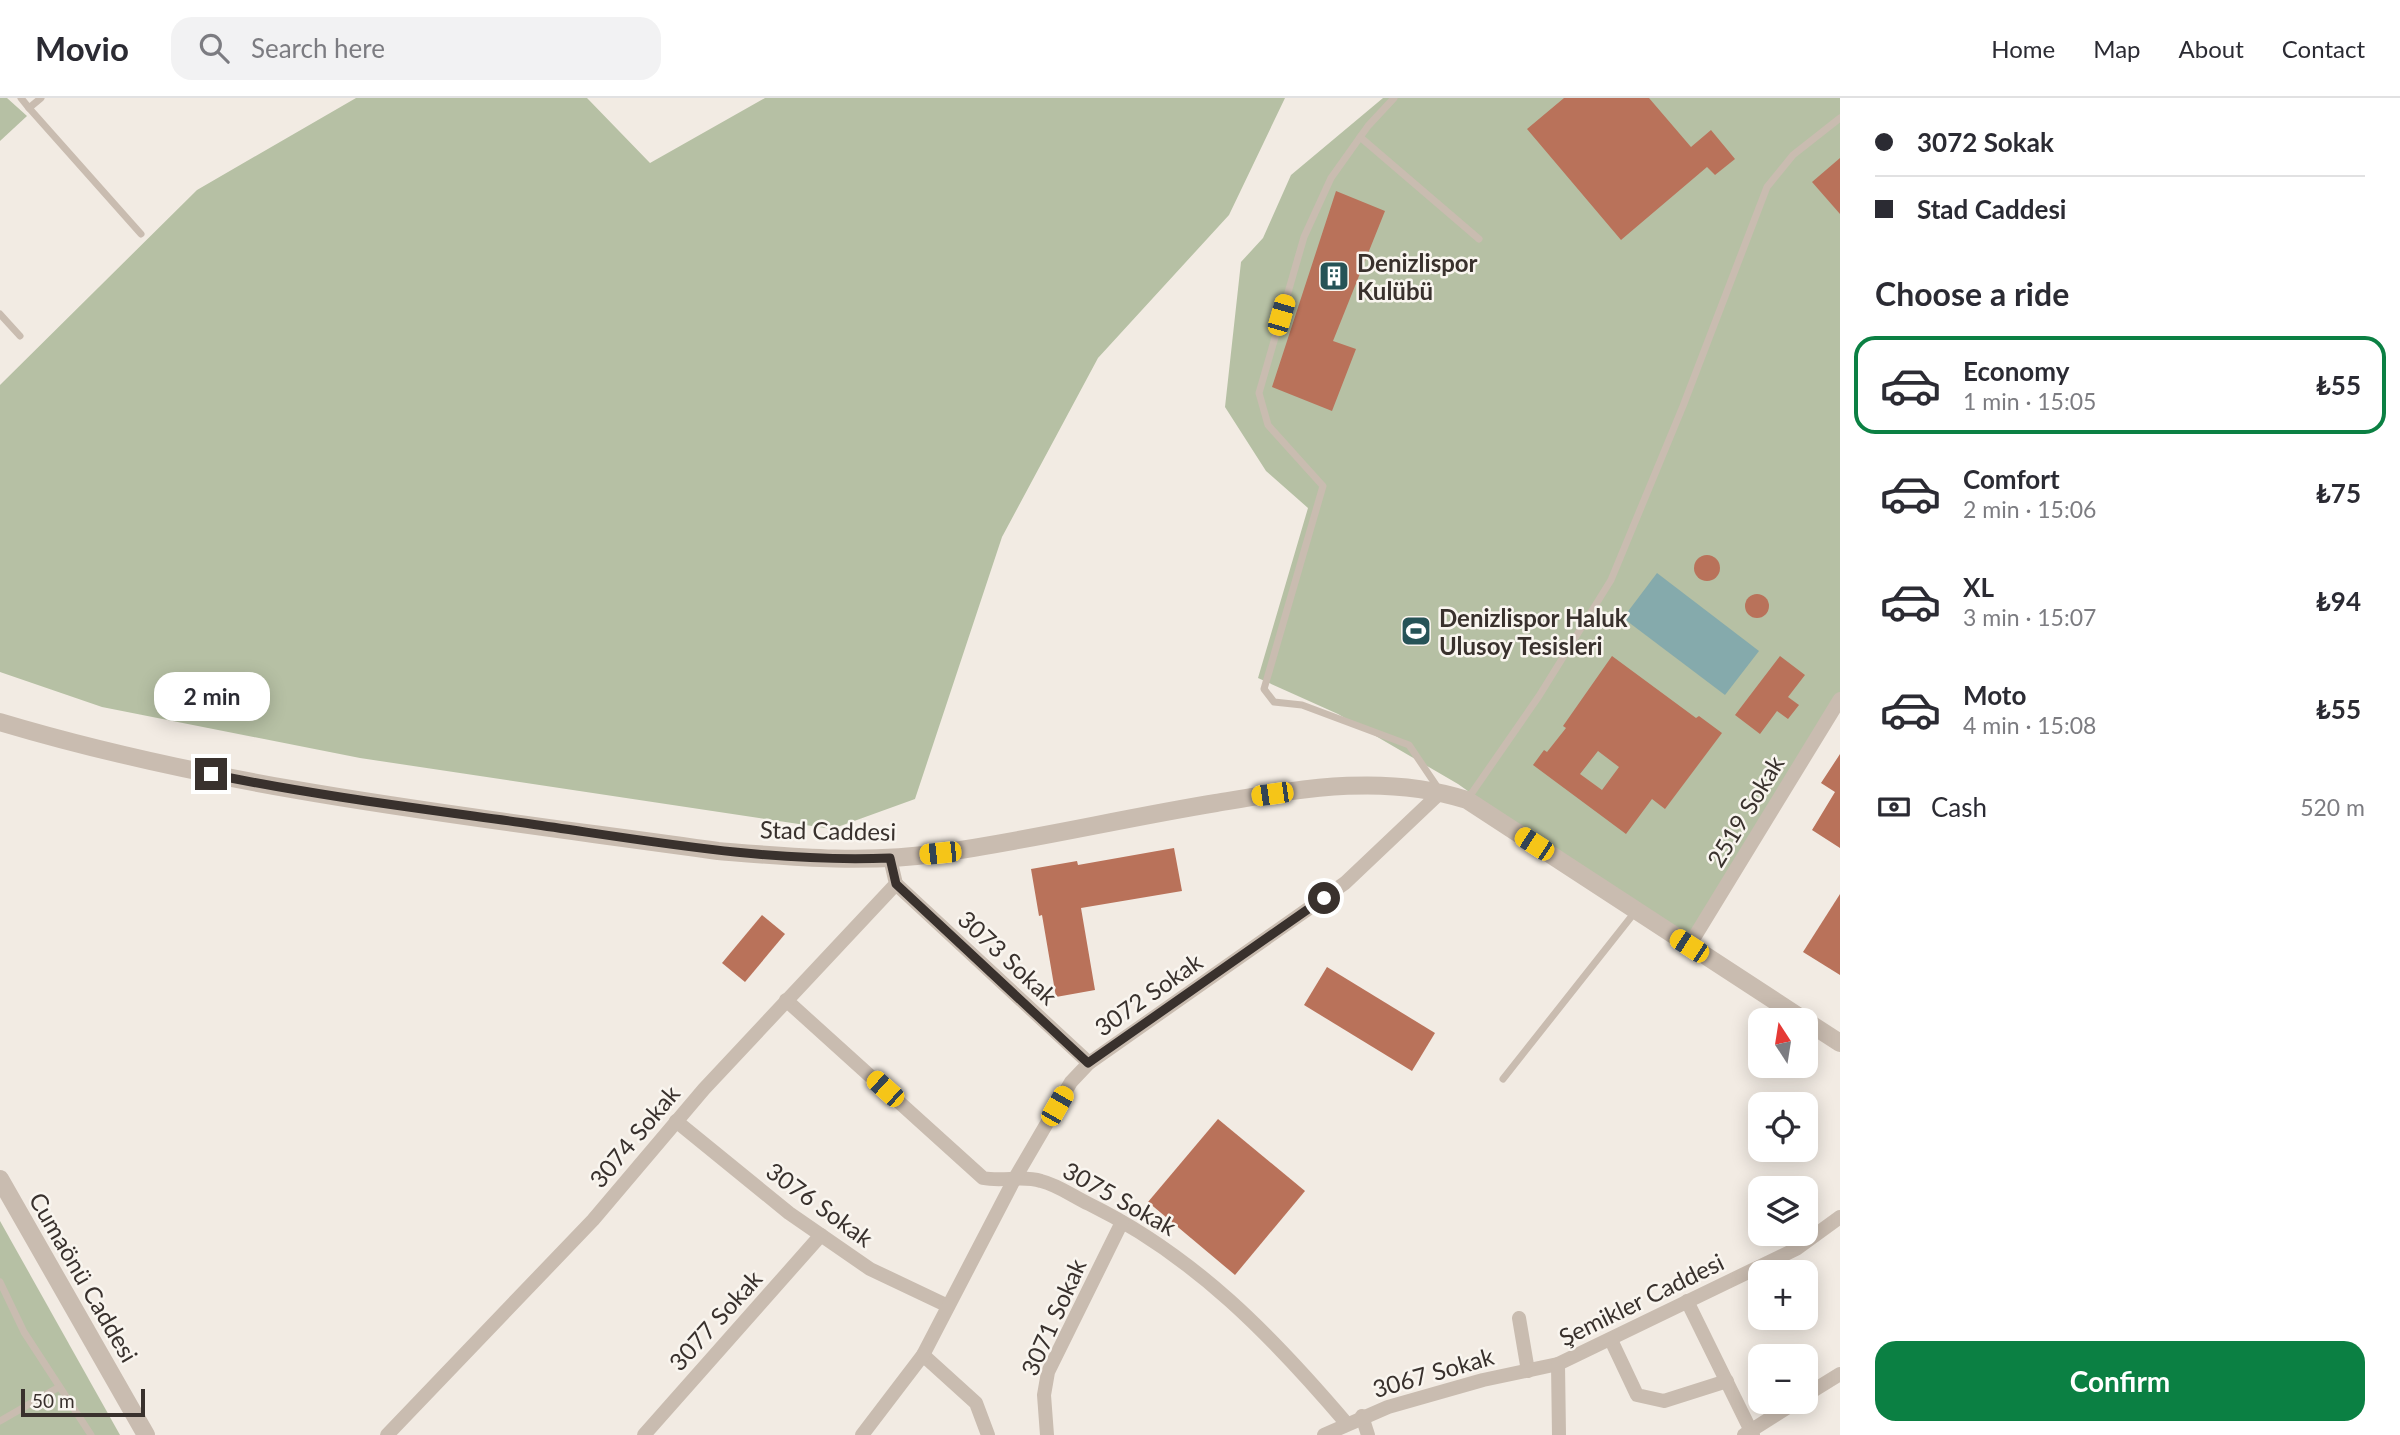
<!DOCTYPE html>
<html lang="en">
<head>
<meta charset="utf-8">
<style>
	body { margin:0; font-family:Lato,sans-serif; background:#f2f2f3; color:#2b2b33; height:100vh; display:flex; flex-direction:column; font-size:26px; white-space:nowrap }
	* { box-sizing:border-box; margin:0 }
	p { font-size:23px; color:#7c7c81 }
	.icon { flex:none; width:38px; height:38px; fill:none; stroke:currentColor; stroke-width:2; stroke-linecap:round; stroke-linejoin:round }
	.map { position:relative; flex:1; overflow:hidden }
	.sheet { display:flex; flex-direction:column; background:#fff; width:560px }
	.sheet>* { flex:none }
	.guide { display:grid; align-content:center; height:154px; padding:0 35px; background:#fff }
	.needle { width:46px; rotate:348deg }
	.tools { position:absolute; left:1748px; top:910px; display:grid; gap:14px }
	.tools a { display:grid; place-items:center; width:70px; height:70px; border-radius:14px; background:#fff; box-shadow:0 4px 18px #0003; font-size:35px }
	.scale { position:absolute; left:21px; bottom:18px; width:124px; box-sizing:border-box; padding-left:7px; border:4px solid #39312d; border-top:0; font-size:19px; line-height:24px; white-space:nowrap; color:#39312d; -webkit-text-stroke:5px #f9f5ef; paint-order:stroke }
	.end { position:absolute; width:32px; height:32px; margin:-16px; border:9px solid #39312d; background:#fff; box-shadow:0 0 0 4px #fff }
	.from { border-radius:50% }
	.bubble { position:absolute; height:49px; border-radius:21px; background:#fff; box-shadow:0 4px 18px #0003; font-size:23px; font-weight:700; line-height:49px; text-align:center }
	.car { position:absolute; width:21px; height:42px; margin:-21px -10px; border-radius:9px; box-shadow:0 0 5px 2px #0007; background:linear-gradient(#f5c518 24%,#345 0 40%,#f5c518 0 76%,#345 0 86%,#f5c518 0) }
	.guide b { display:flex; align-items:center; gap:24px; height:66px; font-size:26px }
	.guide b+b { border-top:2px solid #e1e1e2 }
	.guide i { width:18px; height:18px; background:#2b2b33 }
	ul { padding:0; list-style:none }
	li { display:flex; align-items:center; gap:21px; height:98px; margin:0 14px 10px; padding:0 21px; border:4px solid transparent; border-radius:21px }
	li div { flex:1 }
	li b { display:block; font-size:26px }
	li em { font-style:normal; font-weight:700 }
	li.active { border-color:#0b8043 }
	li>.icon { width:63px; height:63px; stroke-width:1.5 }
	h2 { padding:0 35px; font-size:32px; line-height:84px }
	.pay { display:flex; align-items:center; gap:18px; height:77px; padding:0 35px; font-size:26px }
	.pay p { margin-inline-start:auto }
	.action { display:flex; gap:14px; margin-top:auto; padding:14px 35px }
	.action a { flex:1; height:80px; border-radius:21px; background:#0b8043; color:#fff; font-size:28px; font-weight:700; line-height:80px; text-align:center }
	header { display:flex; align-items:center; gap:42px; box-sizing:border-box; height:98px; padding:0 35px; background:#fff; border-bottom:2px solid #e1e1e2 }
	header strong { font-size:33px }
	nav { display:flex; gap:38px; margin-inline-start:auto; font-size:24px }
	.search { width:490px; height:63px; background:#f2f2f3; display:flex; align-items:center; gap:18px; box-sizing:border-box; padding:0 24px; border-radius:21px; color:#7c7c81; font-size:26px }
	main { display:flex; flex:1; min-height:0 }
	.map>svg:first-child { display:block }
	.green { fill:#b6c0a4 }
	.water { fill:#85aaac }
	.building { fill:#b9725a; fill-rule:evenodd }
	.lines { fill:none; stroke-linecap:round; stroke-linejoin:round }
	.service { stroke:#c9bcb0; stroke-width:7 }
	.minor { stroke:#c9bcb0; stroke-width:14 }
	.tertiary { stroke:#c9bcb0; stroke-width:18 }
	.route { stroke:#39312d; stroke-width:9 }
	.labels { text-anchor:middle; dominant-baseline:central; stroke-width:5; stroke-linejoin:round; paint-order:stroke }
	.poi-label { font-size:24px; font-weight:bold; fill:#39312d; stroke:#f9f5ef; text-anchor:start }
	.street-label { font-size:24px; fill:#39312d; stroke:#f9f5ef }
</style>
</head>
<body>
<header>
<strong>Movio</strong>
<div class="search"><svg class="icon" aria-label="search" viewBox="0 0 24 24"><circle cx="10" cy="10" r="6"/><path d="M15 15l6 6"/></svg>Search here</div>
<nav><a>Home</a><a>Map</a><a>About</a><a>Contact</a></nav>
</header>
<main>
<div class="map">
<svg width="1840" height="1337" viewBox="0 0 1840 1337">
	<rect width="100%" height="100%" fill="#f2ebe3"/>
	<g class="green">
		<polygon points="0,0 7,0 27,18 0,43"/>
		<polygon points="356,0 587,0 650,65 765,0 1285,0 1229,117 1098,260 1002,439 915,701 832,731 360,660 102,609 0,574 0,287 197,92"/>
		<polygon points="1383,0 1840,0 1840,598 1689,848 1636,813 1458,686 1338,616 1258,580 1308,410 1266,373 1225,309 1241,164 1263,140 1291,77"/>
		<polygon points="0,1123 120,1337 0,1337"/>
	</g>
	<polygon class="water" points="1657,475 1759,553 1725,597 1623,520"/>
	<g class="building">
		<polygon points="1564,0 1649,0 1691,49 1711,32 1735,61 1715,77 1707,69 1621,142 1527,31"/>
		<polygon points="1840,60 1840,116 1812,84"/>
		<polygon points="1336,93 1385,113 1333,243 1356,251 1332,313 1272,289"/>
		<circle cx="1707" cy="470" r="13"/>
		<circle cx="1757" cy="508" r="12"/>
		<path d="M1612 558 1696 620 1699 618 1722 635 1665 711 1652 701 1626 736 1533 667 1544 652 1547 654 1566 630 1563 628ZM1598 653 1619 669 1602 692 1580 676Z"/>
		<polygon points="1780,558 1805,577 1788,599 1799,607 1788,621 1777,613 1760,636 1735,617"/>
		<polygon points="1840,656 1840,750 1812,732 1835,694 1821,685"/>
		<polygon points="1174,750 1182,793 1081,810 1095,892 1056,899 1042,817 1039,818 1031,771 1077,763 1078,767"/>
		<polygon points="1840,796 1840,877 1803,854"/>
		<polygon points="762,817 785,836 745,884 722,865"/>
		<polygon points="1327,869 1435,935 1412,973 1304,907"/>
		<polygon points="1218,1021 1305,1093 1235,1177 1148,1104"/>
	</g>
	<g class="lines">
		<g class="service">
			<polyline points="21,0 29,10 41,0"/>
			<polyline points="1394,0 1368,28 1331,80 1304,139 1259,295 1268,327 1323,388 1264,591 1274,604 1302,607 1409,647 1438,690"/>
			<polyline points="29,10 141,136"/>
			<polyline points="1360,39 1479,141"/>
			<polyline points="0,216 20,238"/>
			<polyline points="1467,702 1539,598 1611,482 1683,308 1767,89 1793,57 1840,20"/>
			<polyline points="1503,981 1635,814"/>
			<polyline points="0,1184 24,1234 91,1337"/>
			<polyline points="0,1323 59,1289"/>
		</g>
		<g class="minor">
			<polyline points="896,786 1089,965"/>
			<polyline points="1689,848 1840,601"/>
			<path d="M786 902 983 1080C1003 1084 1022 1077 1041 1083 1058 1087 1074 1099 1089 1106 1195 1158 1272 1238 1347 1326"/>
			<polyline points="676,1023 789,1115 870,1171 948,1208"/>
			<polyline points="1687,1203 1753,1337"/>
			<polyline points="1519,1220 1528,1273"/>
			<polyline points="1611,1242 1637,1297 1664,1303 1727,1283"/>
			<polyline points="923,1257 976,1305 988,1337"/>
			<polyline points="1806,1297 1840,1276"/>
			<polyline points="1362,1318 1368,1337"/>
			<polyline points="387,1337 593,1122 704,991 896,786 890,760"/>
			<polyline points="644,1337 821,1137"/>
			<polyline points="862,1337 923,1257 1015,1080 1071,984 1089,965 1345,785 1441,694"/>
			<polyline points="1047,1337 1044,1297 1048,1274 1122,1124"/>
			<polyline points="1324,1337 1388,1309 1483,1282 1558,1266"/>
			<polyline points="1559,1337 1558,1266 1796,1151 1840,1119"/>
			<polyline points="1744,1337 1796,1304"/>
		</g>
		<g class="tertiary">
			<path d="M0 624C234 694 477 719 718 753 792 759 866 766 940 755 1032 742 1124 720 1216 705 1300 691 1384 675 1467 702L1804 922"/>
			<polyline points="1806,923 1840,945"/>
			<polyline points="0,1081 146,1337"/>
		</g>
	</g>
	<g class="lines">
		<path class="route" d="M211 676C317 698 424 711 531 726 650 743 769 765 890 760L896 786 1088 965 1324 800"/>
	</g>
	<defs>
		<g id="building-square" transform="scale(1.575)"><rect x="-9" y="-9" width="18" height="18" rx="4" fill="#265357" stroke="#f9f5ef"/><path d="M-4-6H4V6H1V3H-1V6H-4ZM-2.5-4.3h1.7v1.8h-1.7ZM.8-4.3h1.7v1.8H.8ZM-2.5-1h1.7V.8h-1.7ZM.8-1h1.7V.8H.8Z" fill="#fff"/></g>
		<g id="stadium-square" transform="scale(1.575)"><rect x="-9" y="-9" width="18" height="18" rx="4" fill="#265357" stroke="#f9f5ef"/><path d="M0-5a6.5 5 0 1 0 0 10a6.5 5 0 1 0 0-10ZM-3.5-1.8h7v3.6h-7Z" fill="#fff"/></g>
	</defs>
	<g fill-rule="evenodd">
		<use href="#building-square" x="1334" y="178"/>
		<use href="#stadium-square" x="1416" y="533"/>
	</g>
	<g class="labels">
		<g class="poi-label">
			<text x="1357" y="164">Denizlispor<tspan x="1357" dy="28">Kulübü</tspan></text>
			<text x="1439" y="519">Denizlispor Haluk<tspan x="1439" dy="28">Ulusoy Tesisleri</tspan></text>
		</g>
		<g class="street-label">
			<text transform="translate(1745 713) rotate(-59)">2519 Sokak</text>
			<text transform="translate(828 732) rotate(1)">Stad Caddesi</text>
			<text transform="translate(1008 859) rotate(43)">3073 Sokak</text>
			<text transform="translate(1148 896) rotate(-35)">3072 Sokak</text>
			<text transform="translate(634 1038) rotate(-50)">3074 Sokak</text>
			<text transform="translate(1120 1100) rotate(29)">3075 Sokak</text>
			<text transform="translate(820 1106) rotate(36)">3076 Sokak</text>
			<text transform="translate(84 1179) rotate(60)">Cumaönü Caddesi</text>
			<text transform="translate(1641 1201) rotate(-26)">Şemikler Caddesi</text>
			<text transform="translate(1053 1219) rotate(-66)">3071 Sokak</text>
			<text transform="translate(715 1222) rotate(-48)">3077 Sokak</text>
			<text transform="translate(1433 1274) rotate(-16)">3067 Sokak</text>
		</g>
	</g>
</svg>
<div class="tools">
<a><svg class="needle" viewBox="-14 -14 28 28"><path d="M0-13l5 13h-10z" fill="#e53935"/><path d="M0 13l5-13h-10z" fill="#7c7c81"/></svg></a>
<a><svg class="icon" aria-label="locate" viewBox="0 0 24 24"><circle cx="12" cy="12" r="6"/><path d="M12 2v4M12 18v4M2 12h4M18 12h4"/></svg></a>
<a><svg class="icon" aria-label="layers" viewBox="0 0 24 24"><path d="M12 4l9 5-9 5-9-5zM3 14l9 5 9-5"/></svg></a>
<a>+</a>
<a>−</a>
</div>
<div class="scale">50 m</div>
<i class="end from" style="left:1324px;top:800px"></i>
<i class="end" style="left:211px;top:676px"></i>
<div class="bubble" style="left:154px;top:574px;width:116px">2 min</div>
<i class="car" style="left:1281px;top:217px;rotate:16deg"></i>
<i class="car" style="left:1272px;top:696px;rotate:262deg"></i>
<i class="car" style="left:1534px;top:746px;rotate:303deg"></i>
<i class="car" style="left:940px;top:755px;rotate:264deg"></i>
<i class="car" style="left:1689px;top:848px;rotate:303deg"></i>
<i class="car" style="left:885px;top:991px;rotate:312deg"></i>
<i class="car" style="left:1057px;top:1008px;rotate:30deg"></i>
</div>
<section class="sheet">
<div class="guide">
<b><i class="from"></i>3072 Sokak</b>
<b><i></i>Stad Caddesi</b>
</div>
<h2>Choose a ride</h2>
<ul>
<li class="active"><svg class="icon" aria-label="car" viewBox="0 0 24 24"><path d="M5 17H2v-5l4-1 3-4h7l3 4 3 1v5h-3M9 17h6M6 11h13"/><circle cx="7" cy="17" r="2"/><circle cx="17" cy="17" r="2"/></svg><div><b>Economy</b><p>1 min · 15:05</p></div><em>₺55</em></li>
<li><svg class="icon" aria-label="car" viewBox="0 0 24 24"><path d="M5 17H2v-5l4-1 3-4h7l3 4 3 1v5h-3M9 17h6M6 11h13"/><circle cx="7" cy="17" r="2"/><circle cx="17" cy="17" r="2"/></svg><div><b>Comfort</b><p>2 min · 15:06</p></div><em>₺75</em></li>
<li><svg class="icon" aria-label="car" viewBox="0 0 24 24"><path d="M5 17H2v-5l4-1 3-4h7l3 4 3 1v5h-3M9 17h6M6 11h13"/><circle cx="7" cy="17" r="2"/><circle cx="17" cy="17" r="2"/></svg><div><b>XL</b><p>3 min · 15:07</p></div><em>₺94</em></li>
<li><svg class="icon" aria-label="car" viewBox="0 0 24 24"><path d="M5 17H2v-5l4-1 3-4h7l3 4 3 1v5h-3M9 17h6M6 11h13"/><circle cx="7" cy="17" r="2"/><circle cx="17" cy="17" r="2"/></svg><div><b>Moto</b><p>4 min · 15:08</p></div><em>₺55</em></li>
</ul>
<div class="pay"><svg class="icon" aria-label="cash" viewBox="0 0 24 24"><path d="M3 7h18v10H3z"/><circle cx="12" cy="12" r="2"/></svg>Cash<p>520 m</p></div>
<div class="action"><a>Confirm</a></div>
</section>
</main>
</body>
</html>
